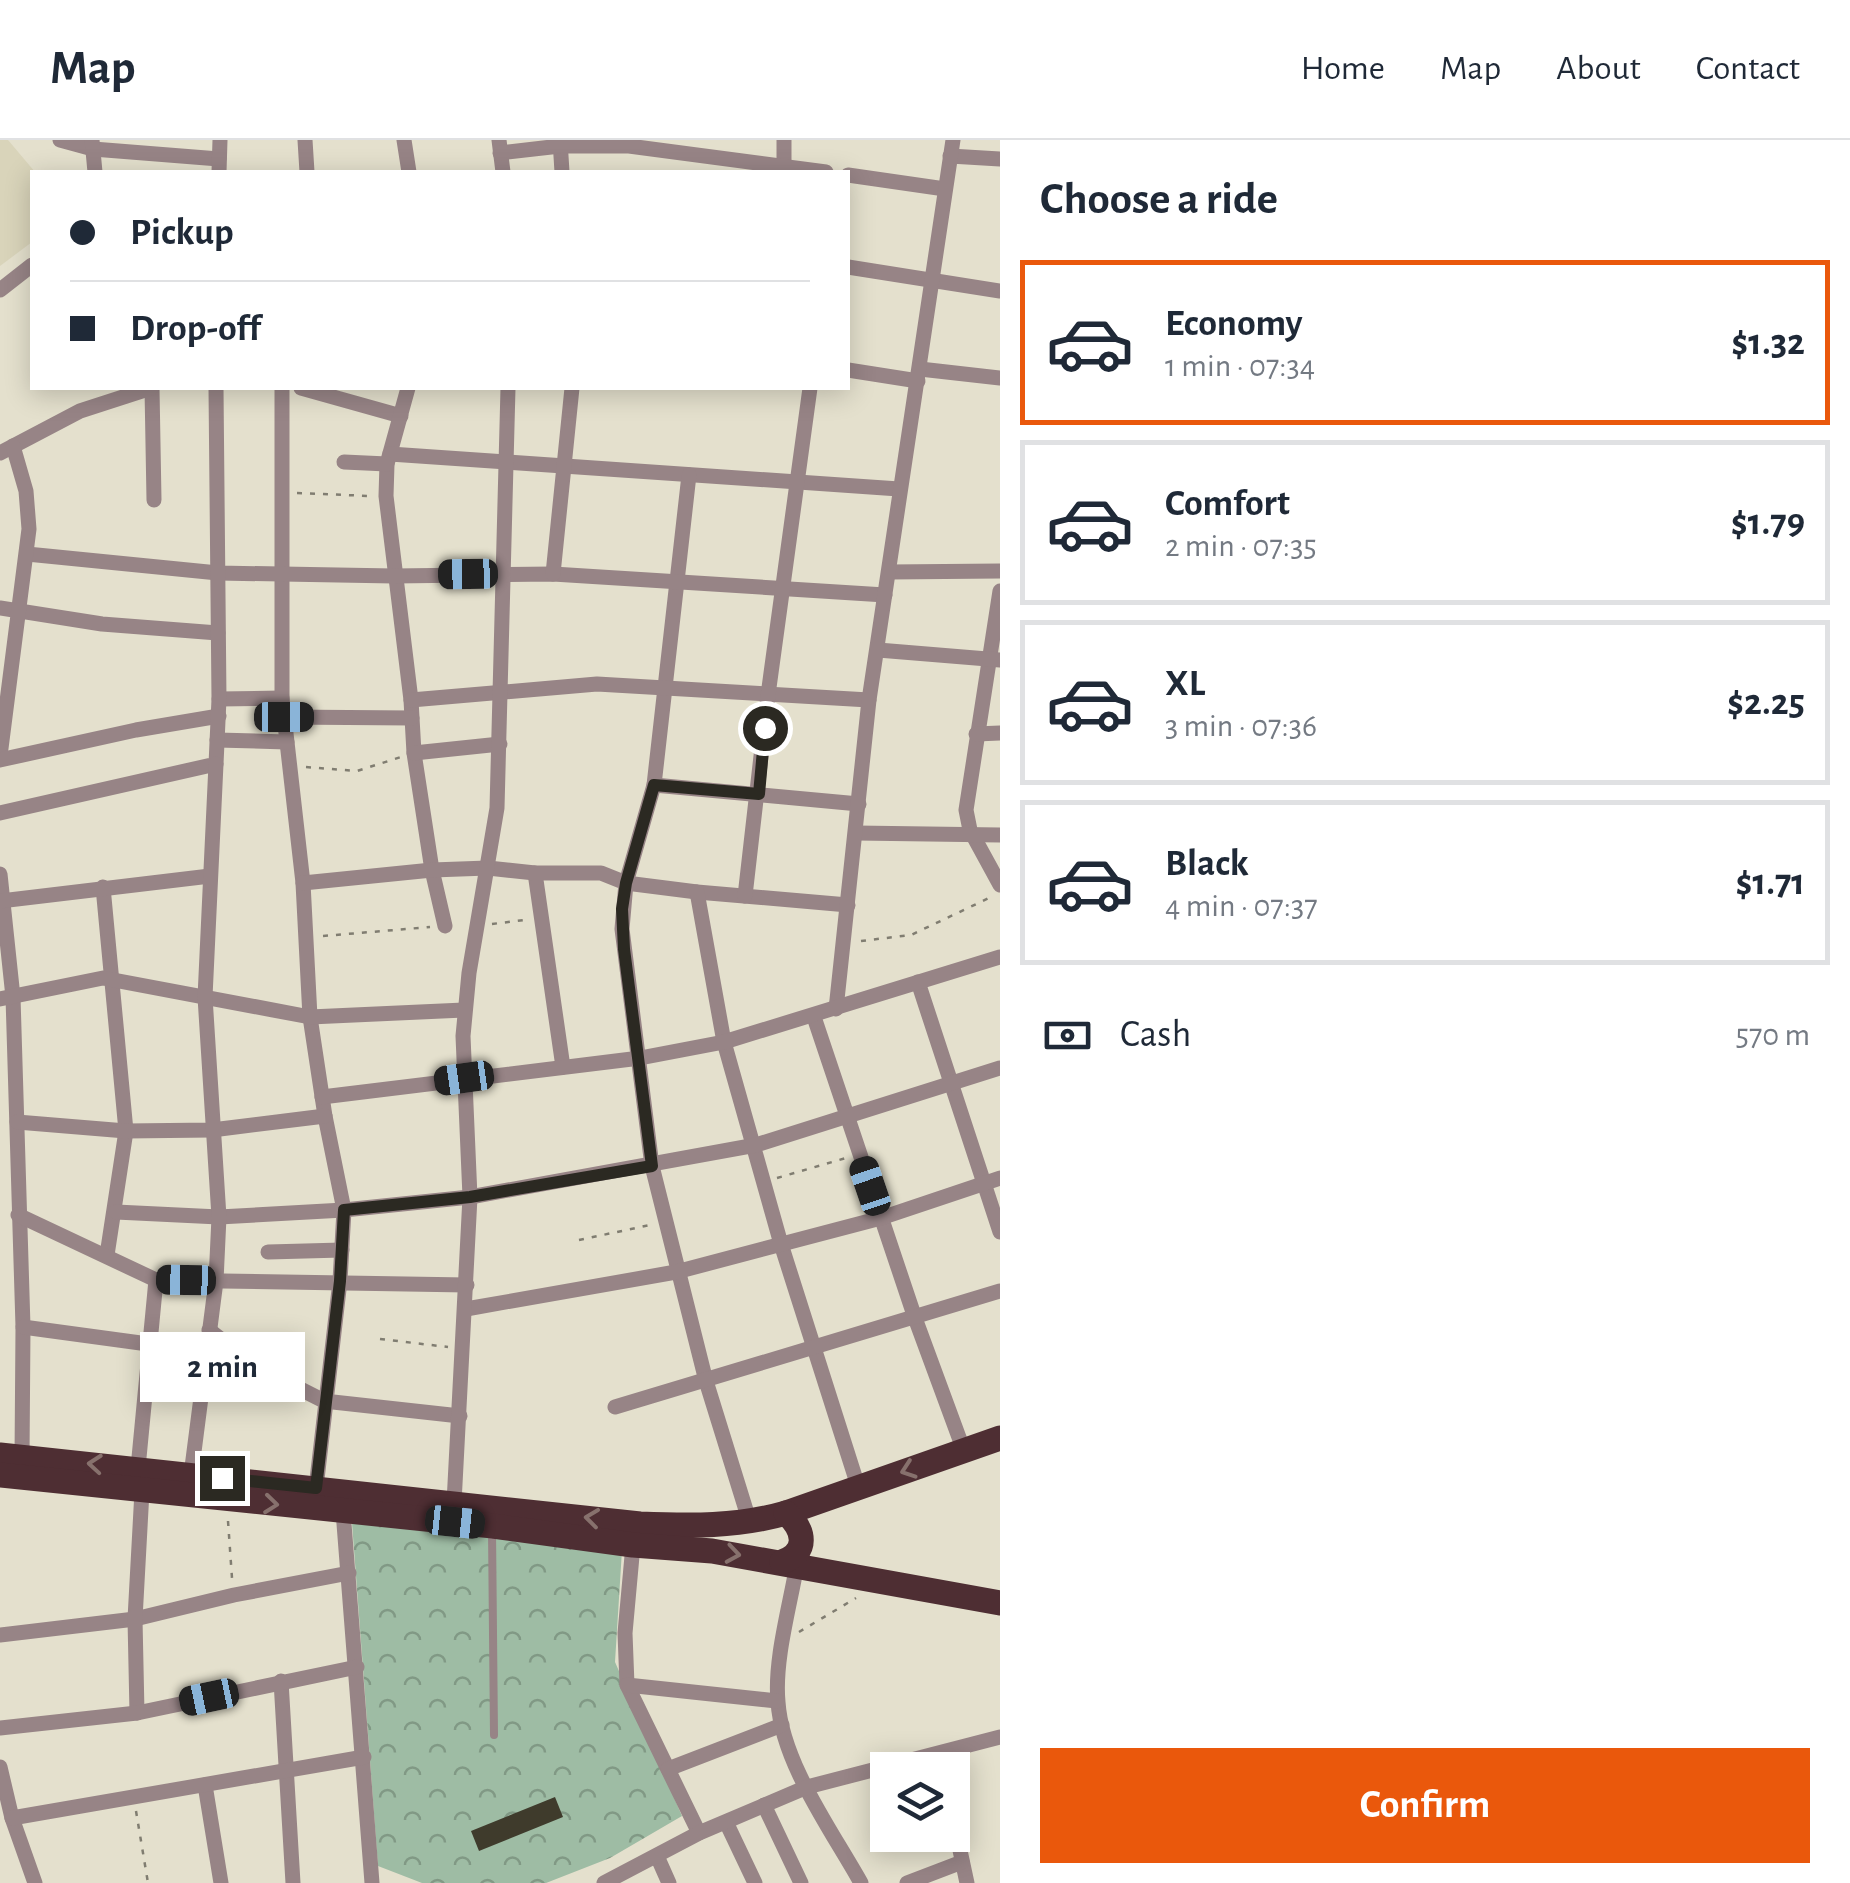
<!DOCTYPE html>
<html lang="en">
<head>
<meta charset="utf-8">
<style>
	body { margin:0; font-family:"Alegreya Sans",sans-serif; background:#f6f6f7; color:#1f2937; height:100vh; display:flex; flex-direction:column; font-size:38px; white-space:nowrap }
	* { box-sizing:border-box; margin:0 }
	p { font-size:32px; color:#747a83 }
	.icon { flex:none; width:55px; height:55px; fill:none; stroke:currentColor; stroke-width:2; stroke-linecap:round; stroke-linejoin:round }
	.map { position:relative; flex:1; overflow:hidden }
	.panel { display:flex; flex-direction:column; background:#fff; width:850px }
	.panel>* { flex:none }
	.banner { position:absolute; left:30px; top:30px; width:820px; height:220px; border-radius:0px; box-shadow:0 5px 25px #0003; display:grid; align-content:center; height:220px; padding:0 40px; background:#fff }
	.fabs { position:absolute; left:870px; top:1612px; display:grid; gap:20px }
	.fabs a { display:grid; place-items:center; width:100px; height:100px; border-radius:0px; background:#fff; box-shadow:0 5px 25px #0003; font-size:50px }
	.end { position:absolute; width:45px; height:45px; margin:-22px; border:12px solid #2b2922; background:#fff; box-shadow:0 0 0 5px #fff }
	.from { border-radius:50% }
	.bubble { position:absolute; height:70px; border-radius:0px; background:#fff; box-shadow:0 5px 25px #0003; font-size:32px; font-weight:600; line-height:70px; text-align:center }
	.car { position:absolute; width:30px; height:60px; margin:-30px -15px; border-radius:12px; box-shadow:0 0 8px 2px #0007; background:linear-gradient(#222 24%,#8ab4d8 0 40%,#222 0 76%,#8ab4d8 0 86%,#222 0) }
	.banner b { display:flex; align-items:center; gap:35px; height:95px; font-size:38px }
	.banner b+b { border-top:2px solid #e0e1e3 }
	.banner i { width:25px; height:25px; background:#1f2937 }
	ul { padding:0; list-style:none }
	li { display:flex; align-items:center; gap:30px; height:165px; margin:0 20px 15px; padding:0 20px; border:5px solid #e0e1e3; border-radius:0px }
	li div { flex:1 }
	li b { display:block; font-size:38px }
	li em { font-style:normal; font-weight:600 }
	li.on { border-color:#ea580c }
	li>.icon { width:90px; height:90px; stroke-width:1.5 }
	h2 { padding:0 40px; font-size:45px; line-height:120px }
	.pay { display:flex; align-items:center; gap:25px; height:110px; padding:0 40px; font-size:38px }
	.pay p { margin-inline-start:auto }
	.action { display:flex; gap:20px; margin-top:auto; padding:20px 40px }
	.action a { flex:1; height:115px; border-radius:0px; background:#ea580c; color:#fff; font-size:40px; font-weight:600; line-height:115px; text-align:center }
	header { display:flex; align-items:center; gap:60px; box-sizing:border-box; height:140px; padding:0 50px; background:#fff; border-bottom:2px solid #e0e1e3 }
	header strong { font-size:48px }
	nav { display:flex; gap:55px; margin-inline-start:auto; font-size:35px }
	main { display:flex; flex:1; min-height:0 }
	.map>svg:first-child { display:block }
	.built { fill:#d9d4ba }
	.forest { fill:url(#forest-crowns) }
	.building { fill:#3f3b2c }
	.lines { fill:none; stroke-linecap:round; stroke-linejoin:round }
	.path { stroke:#807d71; stroke-width:2.5; stroke-dasharray:5 8; stroke-linecap:butt }
	.service { stroke:#978486; stroke-width:8 }
	.minor { stroke:#978486; stroke-width:15 }
	.trunk { stroke:#4e2e33; stroke-width:25 }
	.oneway { stroke:#87716d }
	.route { stroke:#2b2922; stroke-width:12 }
</style>
</head>
<body>
<header>
<strong>Map</strong>
<nav><a>Home</a><a>Map</a><a>About</a><a>Contact</a></nav>
</header>
<main>
<div class="map">
<svg width="1000" height="1743" viewBox="0 0 1000 1743">
	<defs>
		<pattern id="forest-crowns" width="20" height="18" patternUnits="userSpaceOnUse" patternTransform="scale(2.5)"><rect width="20" height="18" fill="#9ebca4"/><path d="M2 6a3 3 0 1 1 6 0M12 15a3 3 0 1 1 6 0" fill="none" stroke="#819985"/></pattern>
	</defs>
	<rect width="100%" height="100%" fill="#e4e0cd"/>
	<polygon class="built" points="0,0 8,0 35,32 32,102 0,126"/>
	<polygon class="forest" points="352,1383 622,1410 615,1522 682,1676 610,1718 546,1743 422,1743 378,1726"/>
	<polygon class="building" points="555,1657 563,1677 479,1711 471,1691"/>
	<g class="lines">
		<g class="path">
			<polyline points="297,353 369,356"/>
			<polyline points="306,627 357,631 401,617"/>
			<polyline points="492,784 524,780"/>
			<polyline points="323,796 430,787"/>
			<polyline points="861,801 911,795 989,758"/>
			<polyline points="777,1038 846,1018"/>
			<polyline points="579,1100 650,1085"/>
			<polyline points="380,1199 448,1207"/>
			<polyline points="228,1381 232,1438"/>
			<polyline points="799,1492 856,1458"/>
			<polyline points="136,1671 148,1743"/>
		</g>
		<polyline class="service" points="492,1390 494,1595"/>
		<g class="minor">
			<polyline points="60,0 93,9 219,19"/>
			<polyline points="92,0 95,32"/>
			<polyline points="305,0 307,32"/>
			<polyline points="404,0 409,32"/>
			<polyline points="499,0 503,32"/>
			<polyline points="560,0 562,32"/>
			<polyline points="784,0 784,32"/>
			<polyline points="500,13 560,6 629,6 826,32"/>
			<polyline points="950,16 1000,19"/>
			<polyline points="219,32 220,0"/>
			<polyline points="848,35 945,49"/>
			<polyline points="848,127 1000,151"/>
			<polyline points="0,150 32,125"/>
			<polyline points="920,229 1000,238"/>
			<polyline points="848,230 918,241"/>
			<polyline points="152,248 154,360"/>
			<polyline points="282,248 282,558 303,743 310,877 325,976 344,1070 340,1141 316,1348"/>
			<polyline points="301,248 401,276"/>
			<polyline points="408,248 387,324 386,356 411,560 414,613 432,730 445,786"/>
			<polyline points="0,313 80,271 151,248"/>
			<polyline points="390,314 899,349"/>
			<polyline points="344,322 387,324"/>
			<polyline points="689,335 654,645 626,743 622,789 652,1026 706,1241 750,1383"/>
			<polyline points="27,414 218,433 394,436 553,434 885,455"/>
			<polyline points="889,432 1000,431"/>
			<polyline points="553,434 572,248"/>
			<polyline points="1000,451 966,670 970,690 1000,745"/>
			<polyline points="0,468 102,484 218,493"/>
			<polyline points="878,510 1000,520"/>
			<polyline points="219,559 282,558"/>
			<polyline points="411,560 597,544 869,560"/>
			<polyline points="284,577 412,578"/>
			<polyline points="976,594 1000,593"/>
			<polyline points="217,600 287,602"/>
			<polyline points="414,613 500,604"/>
			<polyline points="0,616 29,389 26,351 13,306"/>
			<polyline points="0,620 136,590 219,576"/>
			<polyline points="654,645 859,664"/>
			<polyline points="0,673 216,624 219,559 216,248"/>
			<polyline points="856,693 1000,695"/>
			<polyline points="535,733 563,927"/>
			<polyline points="0,734 13,857 23,1187 22,1318"/>
			<polyline points="303,743 432,730 488,728 535,733 601,733 626,743 697,752 848,765"/>
			<polyline points="103,747 126,991 107,1115"/>
			<polyline points="697,752 724,902 781,1104 858,1346"/>
			<polyline points="745,756 768,555 810,248"/>
			<polyline points="0,761 210,736"/>
			<polyline points="918,842 1000,1092"/>
			<polyline points="0,859 103,838 310,877 464,870"/>
			<polyline points="836,869 869,560 953,0"/>
			<polyline points="814,877 915,1178 964,1311"/>
			<polyline points="322,957 640,918 724,902 1000,817"/>
			<polyline points="17,982 126,991 212,990 325,976"/>
			<polyline points="116,1072 219,1077 344,1070 470,1057 756,1005 1000,928"/>
			<polyline points="18,1075 156,1140 467,1145"/>
			<polyline points="268,1112 342,1110"/>
			<polyline points="466,1169 676,1132 881,1078 1000,1038"/>
			<polyline points="23,1187 148,1204"/>
			<polyline points="209,1190 255,1226 324,1261 460,1276"/>
			<polyline points="615,1267 1000,1151"/>
			<polyline points="138,1328 156,1140"/>
			<polyline points="191,1335 216,1141 219,1077 205,857 216,624"/>
			<polyline points="454,1363 470,1057 463,896 469,833 497,668 508,248"/>
			<polyline points="343,1371 372,1743"/>
			<polyline points="633,1405 625,1493 627,1545 699,1693"/>
			<path d="M797 1424C790 1466 774 1520 778 1562 782 1623 832 1691 861 1743"/>
			<polyline points="0,1495 135,1479 234,1455 349,1433"/>
			<polyline points="281,1541 293,1743"/>
			<polyline points="627,1545 777,1561"/>
			<polyline points="137,1573 135,1479 142,1351"/>
			<polyline points="0,1588 137,1573 357,1527"/>
			<polyline points="0,1627 12,1678 35,1743"/>
			<polyline points="668,1629 782,1585"/>
			<polyline points="205,1645 221,1743"/>
			<polyline points="764,1665 801,1743"/>
			<polyline points="952,1673 967,1743"/>
			<polyline points="12,1678 364,1617"/>
			<polyline points="726,1682 755,1743"/>
			<polyline points="657,1716 669,1743"/>
			<polyline points="604,1743 699,1693 807,1647 1000,1597"/>
			<polyline points="907,1743 962,1722"/>
		</g>
		<g class="trunk">
			<path d="M0 1315 640 1384C690 1386 737 1387 786 1373L1000 1298"/>
			<polyline points="0,1335 493,1386 633,1405 712,1411 1000,1463"/>
			<path d="M782 1422C809 1412 805 1390 786 1373"/>
		</g>
	</g>
	<defs><path id="oneway-chevron" d="M-2-3.5L2.5 0L-2 3.5" fill="none" stroke-width="1.6" stroke-linecap="round" stroke-linejoin="round" transform="scale(2.5)"/></defs>
	<g class="oneway">
		<use href="#oneway-chevron" transform="translate(95 1324) rotate(-175)"/>
		<use href="#oneway-chevron" transform="translate(908 1330) rotate(161)"/>
		<use href="#oneway-chevron" transform="translate(271 1364) rotate(6)"/>
		<use href="#oneway-chevron" transform="translate(592 1378) rotate(-173)"/>
		<use href="#oneway-chevron" transform="translate(733 1414) rotate(9)"/>
	</g>
	<g class="lines">
		<polyline class="route" points="222,1338 316,1348 340,1141 344,1070 470,1057 652,1026 624,809 622,769 626,743 654,645 759,654 765,588"/>
	</g>
</svg>
<div class="fabs">
<a><svg class="icon" aria-label="layers" viewBox="0 0 24 24"><path d="M12 4l9 5-9 5-9-5zM3 14l9 5 9-5"/></svg></a>
</div>
<i class="end from" style="left:765px;top:588px"></i>
<i class="end" style="left:222px;top:1338px"></i>
<div class="bubble" style="left:140px;top:1192px;width:165px">2 min</div>
<i class="car" style="left:468px;top:434px;rotate:269deg"></i>
<i class="car" style="left:284px;top:577px;rotate:90deg"></i>
<i class="car" style="left:464px;top:938px;rotate:262deg"></i>
<i class="car" style="left:870px;top:1046px;rotate:341deg"></i>
<i class="car" style="left:186px;top:1140px;rotate:271deg"></i>
<i class="car" style="left:455px;top:1382px;rotate:96deg"></i>
<i class="car" style="left:209px;top:1557px;rotate:258deg"></i>
<div class="banner">
<b><i class="from"></i>Pickup</b>
<b><i></i>Drop-off</b>
</div>
</div>
<section class="panel">
<h2>Choose a ride</h2>
<ul>
<li class="on"><svg class="icon" aria-label="car" viewBox="0 0 24 24"><path d="M5 17H2v-5l4-1 3-4h7l3 4 3 1v5h-3M9 17h6M6 11h13"/><circle cx="7" cy="17" r="2"/><circle cx="17" cy="17" r="2"/></svg><div><b>Economy</b><p>1 min · 07:34</p></div><em>$1.32</em></li>
<li><svg class="icon" aria-label="car" viewBox="0 0 24 24"><path d="M5 17H2v-5l4-1 3-4h7l3 4 3 1v5h-3M9 17h6M6 11h13"/><circle cx="7" cy="17" r="2"/><circle cx="17" cy="17" r="2"/></svg><div><b>Comfort</b><p>2 min · 07:35</p></div><em>$1.79</em></li>
<li><svg class="icon" aria-label="car" viewBox="0 0 24 24"><path d="M5 17H2v-5l4-1 3-4h7l3 4 3 1v5h-3M9 17h6M6 11h13"/><circle cx="7" cy="17" r="2"/><circle cx="17" cy="17" r="2"/></svg><div><b>XL</b><p>3 min · 07:36</p></div><em>$2.25</em></li>
<li><svg class="icon" aria-label="car" viewBox="0 0 24 24"><path d="M5 17H2v-5l4-1 3-4h7l3 4 3 1v5h-3M9 17h6M6 11h13"/><circle cx="7" cy="17" r="2"/><circle cx="17" cy="17" r="2"/></svg><div><b>Black</b><p>4 min · 07:37</p></div><em>$1.71</em></li>
</ul>
<div class="pay"><svg class="icon" aria-label="cash" viewBox="0 0 24 24"><path d="M3 7h18v10H3z"/><circle cx="12" cy="12" r="2"/></svg>Cash<p>570 m</p></div>
<div class="action"><a>Confirm</a></div>
</section>
</main>
</body>
</html>
